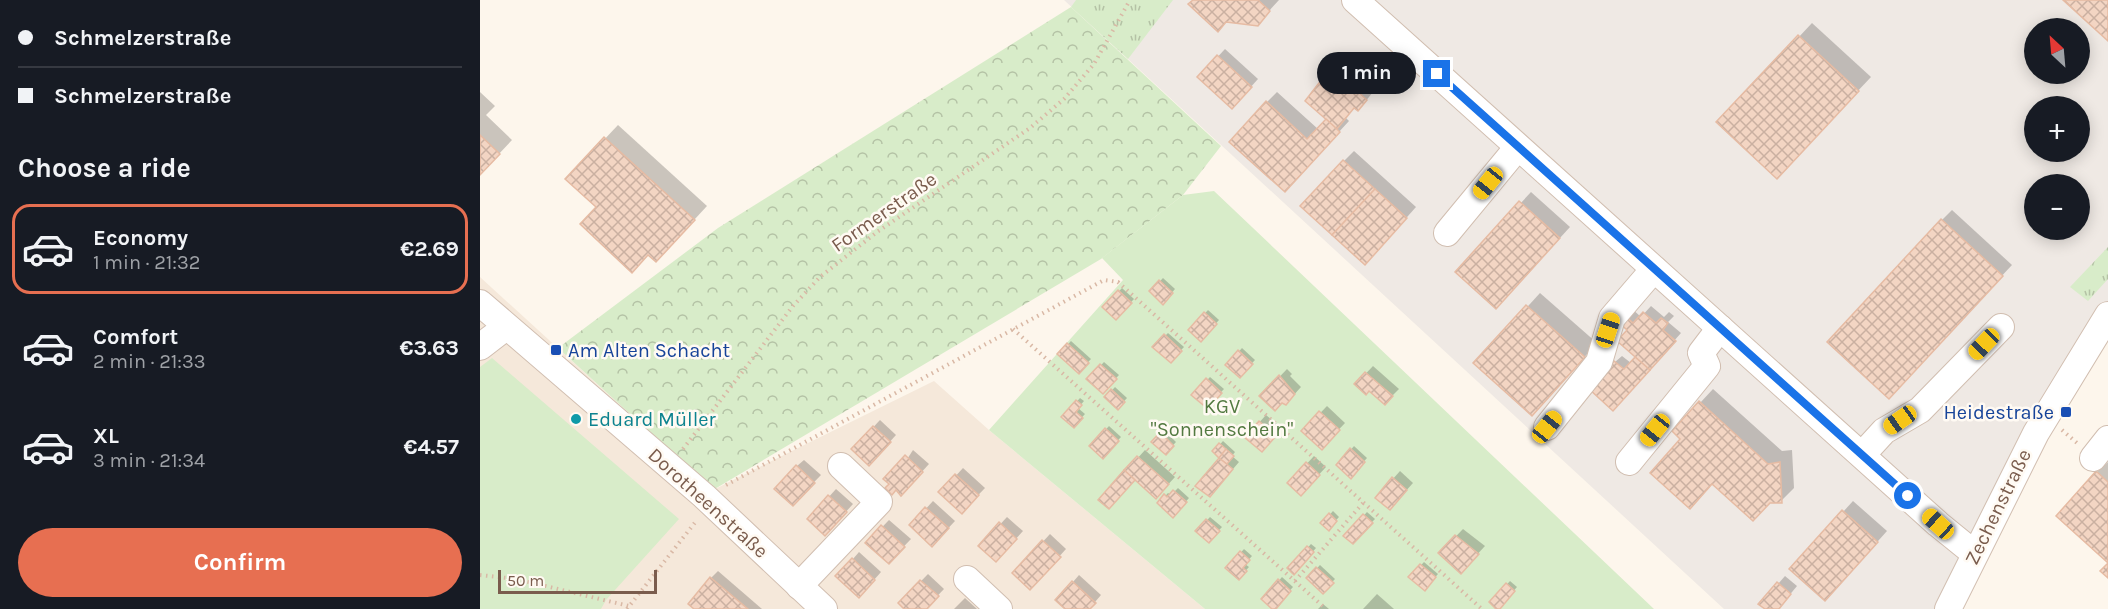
<!DOCTYPE html>
<html lang="en">
<head>
<meta charset="utf-8">
<style>
	body { margin:0; font-family:Karla,sans-serif; background:#20242c; color:#f1f3f6; height:100vh; display:flex; flex-direction:column; font-size:22px; white-space:nowrap }
	* { box-sizing:border-box; margin:0 }
	p { font-size:20px; color:#9ea1a6 }
	.icon { flex:none; width:33px; height:33px; fill:none; stroke:currentColor; stroke-width:2; stroke-linecap:round; stroke-linejoin:round }
	.map { position:relative; flex:1; overflow:hidden }
	.drawer { display:flex; flex-direction:column; background:#171b24; width:480px }
	.drawer>* { flex:none }
	.banner { display:grid; align-content:center; height:132px; padding:0 18px; background:#171b24 }
	.needle { width:39px; rotate:334deg }
	.buttons { position:absolute; left:1544px; top:18px; display:grid; gap:12px }
	.buttons a { display:grid; place-items:center; width:66px; height:66px; border-radius:50%; background:#171b24; box-shadow:0 3px 15px #0003; font-size:30px }
	.scale { position:absolute; left:18px; bottom:15px; width:159px; box-sizing:border-box; padding-left:6px; border:3px solid #7a5c4d; border-top:0; font-size:16px; line-height:21px; white-space:nowrap; color:#7a5c4d; -webkit-text-stroke:4px #fffaf3; paint-order:stroke }
	.end { position:absolute; width:27px; height:27px; margin:-14px; border:8px solid #1a73e8; background:#fff; box-shadow:0 0 0 3px #fff }
	.from { border-radius:50% }
	.bubble { position:absolute; height:42px; border-radius:21px; background:#171b24; box-shadow:0 3px 15px #0003; font-size:20px; font-weight:700; line-height:42px; text-align:center }
	.car { position:absolute; width:18px; height:36px; margin:-18px -9px; border-radius:8px; box-shadow:0 0 4px 2px #0007; background:linear-gradient(#f5c518 24%,#345 0 40%,#f5c518 0 76%,#345 0 86%,#f5c518 0) }
	.banner b { display:flex; align-items:center; gap:21px; height:57px; font-size:22px }
	.banner b+b { border-top:2px solid #363941 }
	.banner i { width:15px; height:15px; background:#f1f3f6 }
	ul { padding:0; list-style:none }
	li { display:flex; align-items:center; gap:18px; height:90px; margin:0 12px 9px; padding:0 6px; border:3px solid transparent; border-radius:18px }
	li div { flex:1 }
	li b { display:block; font-size:22px }
	li em { font-style:normal; font-weight:700 }
	li.on { border-color:#e76f51 }
	li>.icon { width:54px; height:54px; stroke-width:1.5 }
	h2 { padding:0 18px; font-size:27px; line-height:72px }
	.primary-button { display:flex; gap:12px; margin-top:auto; padding:12px 18px }
	.primary-button a { flex:1; height:69px; border-radius:36px; background:#e76f51; color:#fff; font-size:24px; font-weight:700; line-height:69px; text-align:center }
	main { display:flex; flex:1; min-height:0 }
	.map>svg:first-child { display:block }
	.residential { fill:#f5e8da }
	.industrial { fill:#efe9e4; fill-rule:evenodd }
	.grass { fill:url(#grass-tufts) }
	.forest { fill:url(#forest-crowns) }
	.green { fill:#d8ecc9 }
	.shadow { fill:#0003 }
	.building { fill:url(#building-cross-hatch); stroke:#e6bba3; stroke-width:1.5 }
	.lines { fill:none; stroke-linecap:round; stroke-linejoin:round }
	.minor-casing { stroke:#d1beb0; stroke-width:28 }
	.path { stroke:#d9b8a5; stroke-width:4; stroke-dasharray:1.5 4.5; stroke-linecap:butt }
	.minor { stroke:#fff; stroke-width:26 }
	.route { stroke:#1a73e8; stroke-width:8 }
	.transit-dot { fill:#1a4fb4; stroke:#fffaf3; stroke-width:2 }
	.culture-dot { fill:#0f9aa8; stroke:#fffaf3; stroke-width:2 }
	.labels { text-anchor:middle; dominant-baseline:central; stroke-width:5; stroke-linejoin:round; paint-order:stroke }
	.street-label { font-size:20px; fill:#7a5c4d; stroke:#fffaf3 }
	.transit-label { font-size:20px; fill:#164399; stroke:#fffaf3; text-anchor:start }
	.park-label { font-size:20px; fill:#537a41; stroke:#fffaf3 }
	.culture-label { font-size:20px; fill:#0d838f; stroke:#fffaf3; text-anchor:start }
</style>
</head>
<body>
<main>
<section class="drawer">
<div class="banner">
<b><i class="from"></i>Schmelzerstraße</b>
<b><i></i>Schmelzerstraße</b>
</div>
<h2>Choose a ride</h2>
<ul>
<li class="on"><svg class="icon" aria-label="car" viewBox="0 0 24 24"><path d="M5 17H2v-5l4-1 3-4h7l3 4 3 1v5h-3M9 17h6M6 11h13"/><circle cx="7" cy="17" r="2"/><circle cx="17" cy="17" r="2"/></svg><div><b>Economy</b><p>1 min · 21:32</p></div><em>€2.69</em></li>
<li><svg class="icon" aria-label="car" viewBox="0 0 24 24"><path d="M5 17H2v-5l4-1 3-4h7l3 4 3 1v5h-3M9 17h6M6 11h13"/><circle cx="7" cy="17" r="2"/><circle cx="17" cy="17" r="2"/></svg><div><b>Comfort</b><p>2 min · 21:33</p></div><em>€3.63</em></li>
<li><svg class="icon" aria-label="car" viewBox="0 0 24 24"><path d="M5 17H2v-5l4-1 3-4h7l3 4 3 1v5h-3M9 17h6M6 11h13"/><circle cx="7" cy="17" r="2"/><circle cx="17" cy="17" r="2"/></svg><div><b>XL</b><p>3 min · 21:34</p></div><em>€4.57</em></li>
</ul>
<div class="primary-button"><a>Confirm</a></div>
</section>
<div class="map">
<svg width="1628" height="609" viewBox="0 0 1628 609">
	<defs>
		<pattern id="grass-tufts" width="24" height="20" patternUnits="userSpaceOnUse" patternTransform="scale(1.5)"><rect width="24" height="20" fill="#d8ecc9"/><path d="M3 7l-1-3M5 7V3M7 7l1-3M15 17l-1-3M17 17v-4M19 17l1-3" fill="none" stroke="#b4c2a5"/></pattern>
		<pattern id="forest-crowns" width="20" height="18" patternUnits="userSpaceOnUse" patternTransform="scale(1.5)"><rect width="20" height="18" fill="#d8ecc9"/><path d="M2 6a3 3 0 1 1 6 0M12 15a3 3 0 1 1 6 0" fill="none" stroke="#b4c2a5"/></pattern>
		<pattern id="building-cross-hatch" width="8" height="8" patternUnits="userSpaceOnUse" patternTransform="scale(1.5)"><rect width="8" height="8" fill="#f3d5c3"/><path d="M0 0l8 8M0 8l8-8" fill="none" stroke="#cab0a1"/></pattern>
	</defs>
	<rect width="100%" height="100%" fill="#fdf6ec"/>
	<polygon class="residential" points="0,277 233,490 454,381 509,430 725,609 0,609"/>
	<path class="industrial" d="M584 0H1628V315L1468 609H1244ZM1554 28H1599V74H1554ZM1554 106H1599V152H1554ZM1554 184H1599V230H1554Z"/>
	<g class="grass">
		<polygon points="596,0 693,0 648,59 591,7"/>
		<polygon points="1628,247 1628,279 1608,301 1590,287"/>
	</g>
	<polygon class="forest" points="591,7 741,146 703,195 621,259 233,490 78,348 238,228"/>
	<g class="green">
		<polygon points="734,191 1174,609 725,609 509,430 643,280 622,258 703,195"/>
		<polygon points="12,358 199,519 126,600 121,609 0,609 0,367"/>
	</g>
	<g class="shadow">
		<polygon points="715,0 799,0 777,24"/>
		<polygon points="1332,23 1391,77 1310,163 1239,122"/>
		<polygon points="745,49 778,79 759,100 719,77"/>
		<polygon points="869,60 882,71 882,82 893,92 885,102 875,106 865,117 869,121 815,180 787,102 797,92 838,129 848,119 840,84 847,78 850,80"/>
		<polygon points="0,92 15,106 6,115 32,140 0,174"/>
		<polygon points="138,125 227,206 189,247 118,207 87,179"/>
		<polygon points="874,151 936,207 895,253 864,161"/>
		<polygon points="1051,192 1090,227 1026,297 977,272"/>
		<polygon points="1472,210 1532,265 1419,386 1462,220"/>
		<polygon points="683,278 695,289 683,303 671,291"/>
		<polygon points="642,288 654,299 636,318 624,307"/>
		<polygon points="1060,293 1117,343 1065,401 996,363"/>
		<polygon points="1171,306 1184,317 1189,312 1194,316 1188,322 1201,333 1140,402 1135,362 1142,356 1151,363 1157,357 1149,330 1138,319 1150,307 1161,317"/>
		<polygon points="728,310 739,320 721,340 710,330"/>
		<polygon points="688,333 704,347 691,361 674,347"/>
		<polygon points="591,341 611,359 599,372 579,354"/>
		<polygon points="762,348 775,360 760,376 747,365"/>
		<polygon points="624,362 639,375 623,392 608,379"/>
		<polygon points="893,366 919,389 912,396 876,384"/>
		<polygon points="807,369 812,374 810,376 821,387 812,397 803,401 781,396"/>
		<polygon points="730,377 744,389 727,407 713,395"/>
		<polygon points="635,387 647,398 638,408 626,397"/>
		<polygon points="1233,389 1302,451 1312,450 1314,488 1301,501 1233,483 1203,439 1194,431"/>
		<polygon points="600,398 604,401 598,408 605,414 594,426 583,417"/>
		<polygon points="847,406 865,423 848,441 823,431"/>
		<polygon points="786,415 802,428 788,444 766,437"/>
		<polygon points="400,420 416,435 396,457 373,449"/>
		<polygon points="629,426 641,437 623,457 611,446"/>
		<polygon points="688,426 691,428 687,433 696,442 686,453 673,442"/>
		<polygon points="743,441 755,452 752,456 759,462 736,489 717,485 741,457 734,451"/>
		<polygon points="874,446 887,458 871,476 858,465"/>
		<polygon points="433,450 449,464 428,487 411,484"/>
		<polygon points="665,450 695,477 683,490 655,478 635,500 620,500"/>
		<polygon points="834,456 846,467 821,494 809,483"/>
		<polygon points="324,460 341,475 313,504 317,466"/>
		<polygon points="1628,462 1628,561 1617,472"/>
		<polygon points="483,468 505,488 482,512 461,492"/>
		<polygon points="920,471 933,483 916,502 897,497"/>
		<polygon points="698,488 709,498 693,516 679,503 688,493 691,495"/>
		<polygon points="356,489 373,504 352,527 329,519"/>
		<polygon points="453,501 475,521 459,538 431,525"/>
		<polygon points="1373,501 1407,531 1355,589 1311,569"/>
		<polygon points="853,511 859,517 848,529 842,523"/>
		<polygon points="887,512 895,519 873,542 865,536"/>
		<polygon points="527,517 543,531 523,553 500,546"/>
		<polygon points="730,517 742,527 729,541 717,531"/>
		<polygon points="409,520 431,539 409,562 387,543"/>
		<polygon points="983,529 1005,546 981,572 960,553"/>
		<polygon points="570,534 586,549 557,581 534,573"/>
		<polygon points="831,544 836,548 814,573 809,568"/>
		<polygon points="764,549 772,556 765,564 769,567 759,578 747,568"/>
		<polygon points="379,552 401,572 386,589 373,559"/>
		<polygon points="944,562 958,574 945,589 930,577"/>
		<polygon points="840,565 855,579 843,592 828,578"/>
		<polygon points="238,571 282,609 216,609 231,578"/>
		<polygon points="448,574 464,589 445,609 427,609 420,603"/>
		<polygon points="599,575 621,595 609,609 588,609 593,582"/>
		<polygon points="1305,576 1317,586 1298,609 1287,609 1281,603"/>
		<polygon points="802,577 813,587 794,609 783,599"/>
		<polygon points="1030,581 1037,587 1018,609 1011,602"/>
		<polygon points="897,594 914,609 883,609"/>
		<polygon points="485,598 497,609 474,609"/>
		<polygon points="843,604 849,609 838,609"/>
	</g>
	<g class="building">
		<polygon points="713,0 778,0 790,11 778,26 746,22 738,32 708,4"/>
		<polygon points="1583,0 1628,0 1628,41"/>
		<polygon points="1318,35 1379,91 1297,179 1236,122"/>
		<polygon points="737,55 772,87 752,109 717,77"/>
		<polygon points="861,66 875,78 875,89 887,100 878,111 874,108 857,129 825,101 839,83 842,86"/>
		<polygon points="786,101 827,139 846,119 860,132 805,192 749,142"/>
		<polygon points="0,135 20,154 0,175"/>
		<polygon points="124,137 215,220 176,262 168,255 152,273 100,224 116,207 85,179"/>
		<polygon points="863,160 895,189 852,235 820,206"/>
		<polygon points="895,189 927,218 885,265 852,235"/>
		<polygon points="1039,201 1080,238 1016,309 975,272"/>
		<polygon points="1461,219 1523,276 1409,399 1347,342"/>
		<polygon points="679,280 693,293 683,305 669,291"/>
		<polygon points="638,290 652,303 636,320 622,307"/>
		<polygon points="1046,305 1105,357 1052,416 993,363"/>
		<polygon points="724,312 737,324 721,342 708,330"/>
		<polygon points="1163,312 1176,323 1181,318 1188,323 1183,330 1196,341 1170,370 1137,341 1147,330 1136,320 1142,313 1153,323"/>
		<polygon points="684,334 702,351 691,363 672,347"/>
		<polygon points="587,343 609,363 599,374 577,354"/>
		<polygon points="758,350 773,364 760,378 745,365"/>
		<polygon points="1155,357 1170,370 1133,411 1109,389 1134,361 1144,369"/>
		<polygon points="620,364 637,379 623,394 606,379"/>
		<polygon points="885,372 913,396 905,405 889,391 886,395 874,384"/>
		<polygon points="799,375 815,394 806,405 802,403 795,411 779,396"/>
		<polygon points="726,378 742,393 728,409 711,395"/>
		<polygon points="631,389 645,402 638,410 624,397"/>
		<polygon points="596,400 602,405 596,412 603,418 594,428 581,417"/>
		<polygon points="1219,401 1288,464 1300,462 1302,503 1290,503 1273,521 1232,484 1210,509 1170,473 1200,439 1192,431"/>
		<polygon points="839,411 860,430 842,450 821,431"/>
		<polygon points="779,421 796,436 782,452 764,437"/>
		<polygon points="393,426 411,442 389,466 371,449"/>
		<polygon points="625,428 639,441 623,459 609,446"/>
		<polygon points="684,428 689,432 685,437 694,446 686,455 671,442"/>
		<polygon points="739,443 746,449 739,458 732,451"/>
		<polygon points="870,448 885,462 871,479 856,465"/>
		<polygon points="746,449 754,456 747,464 739,458"/>
		<polygon points="425,455 443,472 421,496 416,490 412,495 405,488 409,484 403,479"/>
		<polygon points="657,456 689,484 676,499 644,470"/>
		<polygon points="739,458 753,469 730,497 715,486"/>
		<polygon points="826,462 840,475 821,496 807,483"/>
		<polygon points="316,465 335,483 313,506 294,489"/>
		<polygon points="644,470 655,480 629,509 618,500"/>
		<polygon points="1616,471 1628,482 1628,578 1620,571 1628,563 1576,516"/>
		<polygon points="475,474 499,495 482,514 458,492"/>
		<polygon points="912,477 927,490 910,510 895,498"/>
		<polygon points="693,490 707,502 693,518 677,503 684,494 687,497"/>
		<polygon points="348,495 367,512 345,536 327,519"/>
		<polygon points="445,507 469,528 452,547 429,525"/>
		<polygon points="1362,510 1398,542 1345,601 1309,569"/>
		<polygon points="849,513 857,521 849,531 840,523"/>
		<polygon points="883,514 893,523 873,544 863,536"/>
		<polygon points="726,519 740,531 729,543 715,531"/>
		<polygon points="519,522 537,539 516,562 498,546"/>
		<polygon points="401,525 425,547 409,564 385,543"/>
		<polygon points="975,535 999,554 981,574 958,553"/>
		<polygon points="562,540 581,557 550,590 532,573"/>
		<polygon points="827,546 834,552 814,575 807,568"/>
		<polygon points="760,551 770,560 763,568 767,571 759,580 745,568"/>
		<polygon points="372,558 395,580 379,598 355,576"/>
		<polygon points="940,564 956,577 945,591 928,577"/>
		<polygon points="836,567 854,583 843,594 826,578"/>
		<polygon points="230,577 268,609 214,609 208,604"/>
		<polygon points="798,579 811,591 796,609 792,609 781,599"/>
		<polygon points="440,580 459,596 447,609 424,609 418,603"/>
		<polygon points="592,581 616,603 610,609 585,609 575,600"/>
		<polygon points="1297,582 1311,594 1299,609 1285,609 1278,604"/>
		<polygon points="1026,583 1035,591 1020,609 1016,609 1009,602"/>
	</g>
	<g class="lines">
		<g class="minor-casing">
			<g id="minor">
				<polyline points="875,0 1458,524 1495,554"/>
				<polyline points="967,233 1038,147"/>
				<polyline points="0,303 224,496 344,609"/>
				<polyline points="0,347 26,327"/>
				<polyline points="1067,427 1119,362 1132,318 1174,269"/>
				<polyline points="1382,455 1404,431 1440,410 1521,327"/>
				<polyline points="1613,458 1628,439"/>
				<polyline points="1149,462 1227,366 1221,353 1240,328"/>
				<polyline points="487,579 519,609"/>
				<polyline points="319,586 399,502 361,466"/>
				<polyline points="1468,609 1556,433 1628,315"/>
			</g>
		</g>
		<g class="path">
			<polyline points="533,329 846,609"/>
			<polyline points="1582,430 1597,443"/>
			<polyline points="203,449 313,306 340,277 397,232 550,128 584,99 614,64 650,0"/>
			<polyline points="246,485 624,280 638,282 1002,609"/>
			<polyline points="0,575 36,579 149,606"/>
			<polyline points="815,581 883,503"/>
			<polyline points="147,609 217,520"/>
		</g>
		<use href="#minor" class="minor"/>
	</g>
	<g class="lines">
		<polyline class="route" points="957,74 1428,496"/>
	</g>
	<g class="transit-dot">
		<rect x="70" y="344" width="12" height="12" rx="3"/>
		<rect x="1580" y="406" width="12" height="12" rx="3"/>
	</g>
	<circle class="culture-dot" cx="96" cy="419" r="6"/>
	<g class="labels">
		<g class="street-label">
			<text transform="translate(404 212) rotate(-35)">Formerstraße</text>
			<text transform="translate(228 503) rotate(42)">Dorotheenstraße</text>
			<text transform="translate(1518 507) rotate(-64)">Zechenstraße</text>
		</g>
		<g class="transit-label">
			<text x="88" y="350">Am Alten Schacht</text>
			<text x="1574" y="412" text-anchor="end">Heidestraße</text>
		</g>
		<g class="park-label">
			<text x="742" y="406">KGV<tspan x="742" dy="23">"Sonnenschein"</tspan></text>
		</g>
		<g class="culture-label">
			<text x="108" y="419">Eduard Müller</text>
		</g>
	</g>
</svg>
<div class="buttons">
<a><svg class="needle" viewBox="-14 -14 28 28"><path d="M0-13l5 13h-10z" fill="#e53935"/><path d="M0 13l5-13h-10z" fill="#9ea1a6"/></svg></a>
<a>+</a>
<a>−</a>
</div>
<div class="scale">50 m</div>
<i class="end from" style="left:1428px;top:496px"></i>
<i class="end" style="left:957px;top:74px"></i>
<div class="bubble" style="left:837px;top:52px;width:99px">1 min</div>
<i class="car" style="left:1008px;top:183px;rotate:219deg"></i>
<i class="car" style="left:1128px;top:330px;rotate:18deg"></i>
<i class="car" style="left:1504px;top:344px;rotate:224deg"></i>
<i class="car" style="left:1420px;top:420px;rotate:235deg"></i>
<i class="car" style="left:1067px;top:427px;rotate:39deg"></i>
<i class="car" style="left:1175px;top:430px;rotate:219deg"></i>
<i class="car" style="left:1458px;top:524px;rotate:312deg"></i>
</div>
</main>
</body>
</html>
